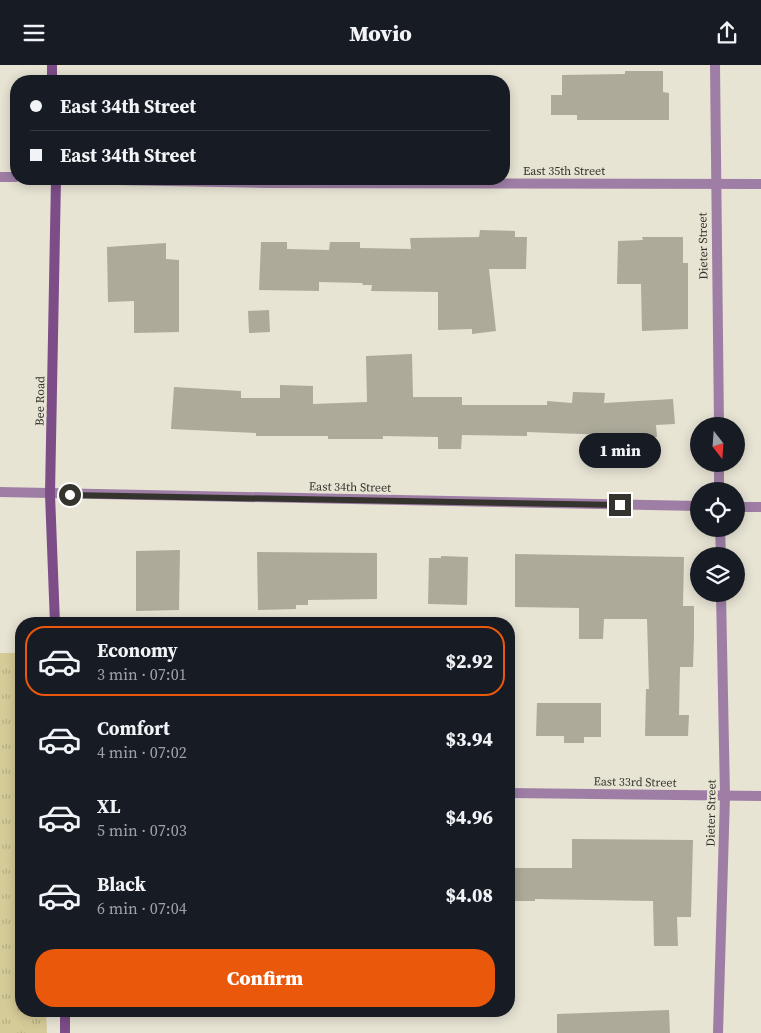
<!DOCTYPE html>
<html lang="en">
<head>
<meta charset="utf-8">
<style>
	body { margin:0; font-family:"Source Serif 4",serif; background:#20242c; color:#f1f3f6; height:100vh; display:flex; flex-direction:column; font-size:19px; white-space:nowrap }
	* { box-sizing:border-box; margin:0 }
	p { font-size:16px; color:#9ea1a6 }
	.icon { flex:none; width:28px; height:28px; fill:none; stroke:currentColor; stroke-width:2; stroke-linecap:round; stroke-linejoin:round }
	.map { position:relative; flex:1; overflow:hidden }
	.drawer { position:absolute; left:15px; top:552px; width:500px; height:400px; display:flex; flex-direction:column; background:#171b24; border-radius:20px; box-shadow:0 2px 12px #0003 }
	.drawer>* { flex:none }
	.top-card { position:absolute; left:10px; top:10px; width:500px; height:110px; border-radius:20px; box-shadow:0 2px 12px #0003; display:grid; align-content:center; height:110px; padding:0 20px; background:#171b24 }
	.needle { width:32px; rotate:163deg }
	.tools { position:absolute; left:690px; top:352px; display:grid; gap:10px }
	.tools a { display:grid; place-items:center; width:55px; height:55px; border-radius:50%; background:#171b24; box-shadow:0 2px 12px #0003; font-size:25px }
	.end { position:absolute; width:22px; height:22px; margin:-11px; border:6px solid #34332d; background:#fff; box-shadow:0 0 0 2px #fff }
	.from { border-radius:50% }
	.bubble { position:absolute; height:35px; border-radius:18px; background:#171b24; box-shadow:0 2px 12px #0003; font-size:16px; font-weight:800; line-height:35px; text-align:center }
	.top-card b { display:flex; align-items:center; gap:18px; height:48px; font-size:19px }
	.top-card b+b { border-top:1px solid #363941 }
	.top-card i { width:12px; height:12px; background:#f1f3f6 }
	ul { padding:9px 0 0; list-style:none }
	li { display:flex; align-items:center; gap:15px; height:70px; margin:0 10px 8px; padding:0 10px; border:2px solid transparent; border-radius:20px }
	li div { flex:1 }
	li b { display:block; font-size:19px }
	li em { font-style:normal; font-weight:800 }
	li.on { border-color:#ea580c }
	li>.icon { width:45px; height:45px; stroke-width:1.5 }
	.action { display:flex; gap:10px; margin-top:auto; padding:10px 20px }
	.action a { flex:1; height:58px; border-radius:20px; background:#ea580c; color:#fff; font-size:20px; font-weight:800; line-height:58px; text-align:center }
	header { display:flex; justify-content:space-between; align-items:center; height:65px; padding:0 20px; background:#171b24; font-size:22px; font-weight:800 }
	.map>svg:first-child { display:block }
	.grass { fill:url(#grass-tufts) }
	.building { fill:#adaa9a }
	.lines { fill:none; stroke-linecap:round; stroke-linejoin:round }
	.street { stroke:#9f7ea6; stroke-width:10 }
	.secondary { stroke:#7c4d87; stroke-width:10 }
	.route { stroke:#34332d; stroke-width:6 }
	.labels { text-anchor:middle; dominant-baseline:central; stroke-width:5; stroke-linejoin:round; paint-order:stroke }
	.street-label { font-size:12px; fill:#34332d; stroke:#e7e4d4 }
</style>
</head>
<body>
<header><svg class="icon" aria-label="menu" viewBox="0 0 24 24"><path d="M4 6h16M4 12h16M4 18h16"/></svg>Movio<svg class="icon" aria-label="share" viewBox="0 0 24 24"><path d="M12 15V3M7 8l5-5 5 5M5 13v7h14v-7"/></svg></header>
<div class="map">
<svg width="761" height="968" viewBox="0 0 761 968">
	<defs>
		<pattern id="grass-tufts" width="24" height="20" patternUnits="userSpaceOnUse" patternTransform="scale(1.25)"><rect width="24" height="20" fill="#d5cb98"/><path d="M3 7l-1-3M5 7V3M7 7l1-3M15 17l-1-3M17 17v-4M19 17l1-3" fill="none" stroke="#b7af83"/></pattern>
	</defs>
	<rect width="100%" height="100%" fill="#e7e4d4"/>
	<polygon class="grass" points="0,588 21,588 21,946 46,946 47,968 0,968"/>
	<g class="building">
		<polygon points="625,6 663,6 663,27 669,28 669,55 577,55 577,50 551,50 551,30 562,30 562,10 625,9"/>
		<polygon points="480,165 515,166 515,172 527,172 526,204 489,204 496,266 472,269 472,264 438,265 438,227 371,226 372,220 363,220 362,218 319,217 319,226 259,225 261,177 287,177 287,184 329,185 330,177 360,177 360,183 411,184 410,173 479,172"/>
		<polygon points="642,172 683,172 683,198 688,198 688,264 642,266 641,219 617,219 618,176 643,175"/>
		<polygon points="166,178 166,194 179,195 179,267 134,268 134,236 108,237 107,182"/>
		<polygon points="269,245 270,267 249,268 248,246"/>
		<polygon points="412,289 413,332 462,332 462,340 547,340 547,336 572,338 573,327 605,328 604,338 673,334 675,359 656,360 657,372 636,374 636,371 527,367 527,371 462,370 461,384 438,384 438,372 383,371 383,374 328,374 328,371 256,371 256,368 171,364 174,322 241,326 241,333 280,333 280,320 313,321 313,339 367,337 366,291"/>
		<polygon points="180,485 179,545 136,546 136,486"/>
		<polygon points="257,487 377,488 377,534 308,535 308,540 296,540 296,544 258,545"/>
		<polygon points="515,489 684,492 683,541 694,541 694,572 693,602 680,602 679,650 689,650 688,671 645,671 646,624 649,624 647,554 604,554 603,574 579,574 579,543 515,542"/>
		<polygon points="441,491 468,492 467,540 428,539 429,493 441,493"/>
		<polygon points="537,638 601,638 601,672 584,672 584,678 564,678 564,671 536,671"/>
		<polygon points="572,774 693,775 691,852 677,852 678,881 654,881 653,836 535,834 535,836 509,836 509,803 572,803"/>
		<polygon points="669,945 670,968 557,968 557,949"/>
	</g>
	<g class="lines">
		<g class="street">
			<polyline points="715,0 719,361"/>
			<polyline points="0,112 16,112"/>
			<polyline points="67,114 269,118 761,119"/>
			<polyline points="719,399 719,426"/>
			<polyline points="0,427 699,441"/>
			<polyline points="736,442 761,442"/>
			<polyline points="720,464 721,491"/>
			<polyline points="509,728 761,731"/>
			<polyline points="718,968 725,731 721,529"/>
		</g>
		<g class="secondary">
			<polyline points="52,0 52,16"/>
			<polyline points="55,559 50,429 56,114"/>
			<polyline points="65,946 65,968"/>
		</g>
	</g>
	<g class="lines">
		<polyline class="route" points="70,430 620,440"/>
	</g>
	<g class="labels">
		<g class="street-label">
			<text x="564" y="106">East 35th Street</text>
			<text transform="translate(703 181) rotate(-91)">Dieter Street</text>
			<text transform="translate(40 336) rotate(-89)">Bee Road</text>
			<text transform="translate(350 422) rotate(1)">East 34th Street</text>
			<text transform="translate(635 717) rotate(1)">East 33rd Street</text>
			<text transform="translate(711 748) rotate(-89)">Dieter Street</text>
		</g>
	</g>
</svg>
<div class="tools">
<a><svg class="needle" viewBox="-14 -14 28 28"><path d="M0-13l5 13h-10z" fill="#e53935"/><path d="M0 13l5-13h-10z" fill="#9ea1a6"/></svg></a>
<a><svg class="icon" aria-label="locate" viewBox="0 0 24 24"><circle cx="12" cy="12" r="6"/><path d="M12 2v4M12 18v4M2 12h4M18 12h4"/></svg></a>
<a><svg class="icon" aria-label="layers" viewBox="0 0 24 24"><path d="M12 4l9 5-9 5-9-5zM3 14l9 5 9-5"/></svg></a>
</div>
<i class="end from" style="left:70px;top:430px"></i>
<i class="end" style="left:620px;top:440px"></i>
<div class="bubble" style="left:579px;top:368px;width:82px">1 min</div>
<div class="top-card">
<b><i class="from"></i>East 34th Street</b>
<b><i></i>East 34th Street</b>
</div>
<section class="drawer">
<ul>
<li class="on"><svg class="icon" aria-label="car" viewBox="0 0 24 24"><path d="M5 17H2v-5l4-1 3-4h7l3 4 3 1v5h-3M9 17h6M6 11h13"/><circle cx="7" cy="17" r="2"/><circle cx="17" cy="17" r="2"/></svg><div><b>Economy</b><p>3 min · 07:01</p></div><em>$2.92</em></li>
<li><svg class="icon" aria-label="car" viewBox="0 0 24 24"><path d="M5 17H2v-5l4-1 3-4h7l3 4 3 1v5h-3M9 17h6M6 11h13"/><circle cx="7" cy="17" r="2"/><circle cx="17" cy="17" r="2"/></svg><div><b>Comfort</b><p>4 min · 07:02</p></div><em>$3.94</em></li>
<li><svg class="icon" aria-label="car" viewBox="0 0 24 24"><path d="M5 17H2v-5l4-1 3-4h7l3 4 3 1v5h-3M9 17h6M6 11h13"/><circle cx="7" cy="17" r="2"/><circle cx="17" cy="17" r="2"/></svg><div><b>XL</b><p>5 min · 07:03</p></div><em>$4.96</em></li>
<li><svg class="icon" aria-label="car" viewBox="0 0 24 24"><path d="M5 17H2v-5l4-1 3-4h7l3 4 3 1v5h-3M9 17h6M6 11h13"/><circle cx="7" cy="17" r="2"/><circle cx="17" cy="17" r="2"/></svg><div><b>Black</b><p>6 min · 07:04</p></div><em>$4.08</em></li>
</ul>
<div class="action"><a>Confirm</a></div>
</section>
</div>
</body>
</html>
